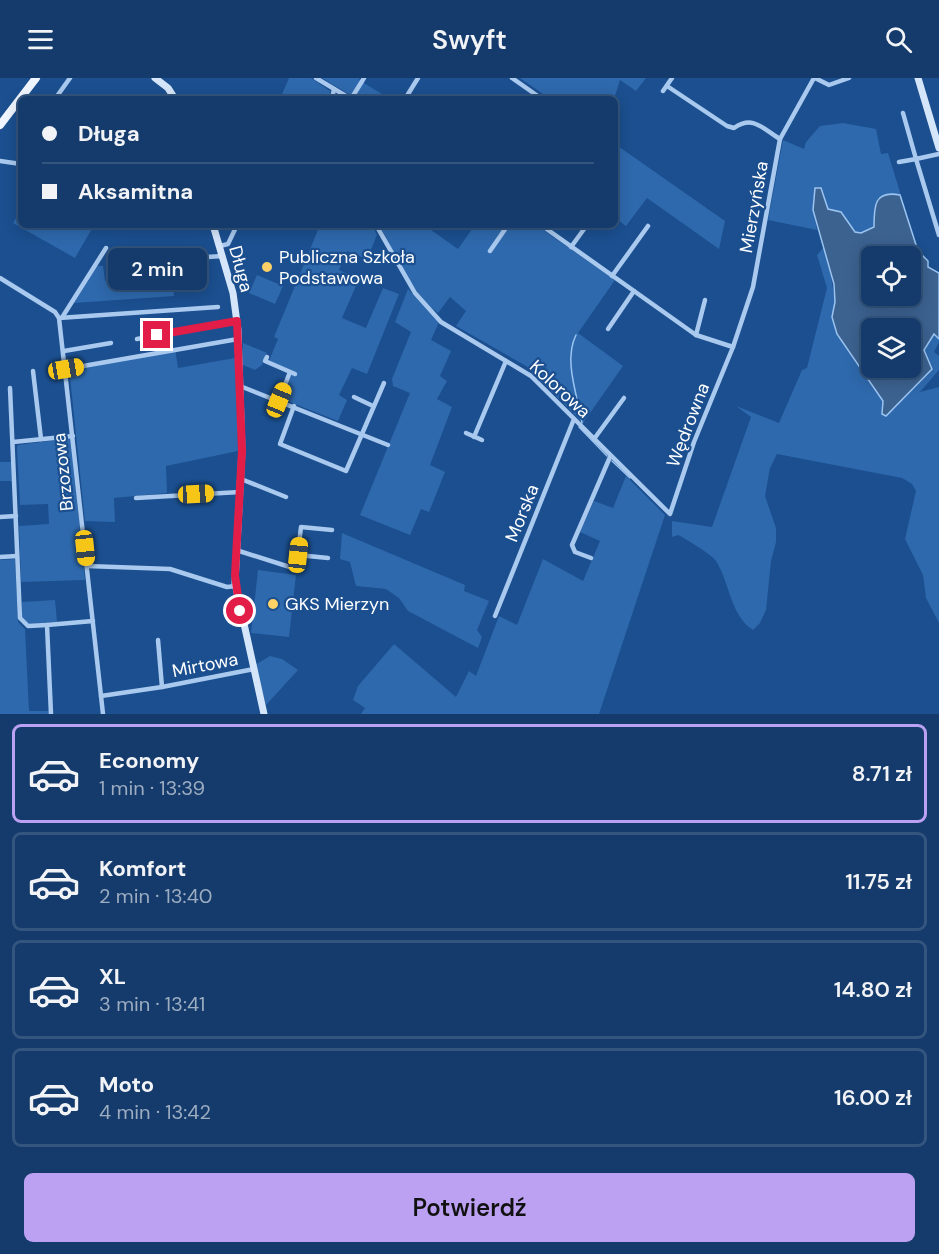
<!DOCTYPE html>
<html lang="pl">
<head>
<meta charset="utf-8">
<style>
	body { margin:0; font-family:"DM Sans",sans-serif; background:#214673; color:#f1f3f6; height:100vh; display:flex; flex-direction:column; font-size:22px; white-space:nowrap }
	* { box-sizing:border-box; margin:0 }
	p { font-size:20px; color:#9dadc1 }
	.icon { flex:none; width:33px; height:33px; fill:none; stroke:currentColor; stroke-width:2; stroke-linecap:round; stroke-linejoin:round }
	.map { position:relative; height:636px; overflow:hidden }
	.side { display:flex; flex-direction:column; background:#143b6b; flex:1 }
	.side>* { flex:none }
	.top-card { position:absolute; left:18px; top:18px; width:600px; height:132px; border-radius:9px; box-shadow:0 3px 15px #0003,0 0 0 2px #33557e; display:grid; align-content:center; height:132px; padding:0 24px; background:#143b6b }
	.controls { position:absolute; left:861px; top:168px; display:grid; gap:12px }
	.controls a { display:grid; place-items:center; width:60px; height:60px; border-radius:9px; background:#143b6b; box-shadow:0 3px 15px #0003,0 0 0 2px #33557e; font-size:30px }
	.end { position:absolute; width:27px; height:27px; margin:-14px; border:8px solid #e11d48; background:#fff; box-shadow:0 0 0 3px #fff }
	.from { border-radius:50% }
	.bubble { position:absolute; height:42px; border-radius:9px; background:#143b6b; box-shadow:0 3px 15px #0003,0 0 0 2px #33557e; font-size:20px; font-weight:600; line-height:42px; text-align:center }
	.car { position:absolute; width:18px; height:36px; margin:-18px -9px; border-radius:8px; box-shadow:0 0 4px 2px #0007; background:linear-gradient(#f5c518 24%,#345 0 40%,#f5c518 0 76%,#345 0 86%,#f5c518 0) }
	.top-card b { display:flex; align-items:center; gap:21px; height:57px; font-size:22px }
	.top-card b+b { border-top:2px solid #33557e }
	.top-card i { width:15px; height:15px; background:#f1f3f6 }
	ul { padding:10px 0 0; list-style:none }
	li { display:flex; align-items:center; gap:18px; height:99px; margin:0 12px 9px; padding:0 12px; border:3px solid #33557e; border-radius:9px }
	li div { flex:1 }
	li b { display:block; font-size:22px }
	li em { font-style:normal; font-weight:600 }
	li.selected { border-color:#bca0f2 }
	li>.icon { width:54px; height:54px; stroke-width:1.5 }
	.cta { display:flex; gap:12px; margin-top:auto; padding:12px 24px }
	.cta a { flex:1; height:69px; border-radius:9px; background:#bca0f2; color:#111; font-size:24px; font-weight:600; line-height:69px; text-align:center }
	header { display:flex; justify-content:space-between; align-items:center; height:78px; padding:0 24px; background:#143b6b; font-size:27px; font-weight:600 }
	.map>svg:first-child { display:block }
	.green { fill:#2e69ad }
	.water { fill:#3c6290; stroke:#9cc4f0; stroke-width:1.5; fill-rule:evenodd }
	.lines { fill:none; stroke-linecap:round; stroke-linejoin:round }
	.stream { stroke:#9cc4f0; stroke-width:1.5 }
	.street { stroke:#a9c9ee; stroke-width:4.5 }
	.secondary { stroke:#d6e6fa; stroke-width:7 }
	.primary { stroke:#f0f6ff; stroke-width:8 }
	.route { stroke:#e11d48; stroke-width:8 }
	.poi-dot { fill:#ffd166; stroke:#1b4f8f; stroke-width:2 }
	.labels { text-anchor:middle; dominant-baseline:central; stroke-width:4.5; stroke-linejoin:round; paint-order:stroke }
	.street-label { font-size:18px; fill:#fff; stroke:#1b4f8f }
	.poi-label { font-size:18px; fill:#fff; stroke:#1b4f8f; text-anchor:start }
</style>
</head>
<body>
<header><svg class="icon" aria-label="menu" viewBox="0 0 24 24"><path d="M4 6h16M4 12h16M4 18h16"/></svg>Swyft<svg class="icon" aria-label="search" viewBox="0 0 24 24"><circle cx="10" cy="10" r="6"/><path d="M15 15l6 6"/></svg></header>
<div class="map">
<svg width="939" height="636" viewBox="0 0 939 636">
	<rect width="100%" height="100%" fill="#1b4f8f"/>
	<g class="green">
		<polygon points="289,0 311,0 330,13 330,21 280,21"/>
		<polygon points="322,0 360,0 359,2 390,21 357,21"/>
		<polygon points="520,0 646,0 636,13 620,2 614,21 550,21"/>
		<polygon points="843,45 876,51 881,76 888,75 918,173 910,178 874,145 874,148 866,154 855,154 843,137 828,131 823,114 813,132 817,152 768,142 783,62 804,71 806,64 820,48"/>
		<polygon points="615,66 725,143 719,171 647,120 626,148 615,140"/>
		<polygon points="21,133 21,147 94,147 75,180 13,145"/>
		<polygon points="320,147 347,147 358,151 360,147 372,147 377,157 367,181 347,173 339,192 359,201 342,240 366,250 383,210 399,216 367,296 352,290 339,317 347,322 338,343 282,321 293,293 269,283 278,261 274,259"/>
		<path d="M379 147H424L458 171 475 147H536L615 202 578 255 623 288 583 345 526 288 456 248 466 233 450 219 438 235C411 215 396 176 379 147Z"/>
		<path d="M824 169 828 178 835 224 910 250H872L857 282 883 323 886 338C902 320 921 308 929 286L924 272 934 256 938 258 939 264 934 274 939 278V292L920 314 939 309V545L926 520 923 497 905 461 916 413 912 406 902 400 777 376 770 390 765 418 776 450V464L771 483 766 532 760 545 753 552C730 537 730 505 716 483 711 476 686 461 678 457L672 459V443L712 449 751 339 736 328 779 345 802 292 807 290 827 210 817 177Z"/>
		<polygon points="97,188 103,188 105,203 173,200 174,218 74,225"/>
		<polygon points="257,197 283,208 275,226 249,215"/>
		<polygon points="408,211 439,244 431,262 451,273 440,298 447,303 437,321 452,329 430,387 445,394 429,434 421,431 410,457 360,437 410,315 393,308 392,301 411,254 395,244"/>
		<polygon points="243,265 267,275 262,287 255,292 243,287"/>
		<polygon points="175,270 178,290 235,280 238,373 166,388 167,415 114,420 115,444 85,443 69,289"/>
		<polygon points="71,360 85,502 21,504 19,448 49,446 48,426 20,427 17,369 18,367"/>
		<polygon points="0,384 11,384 12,403 0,403"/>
		<polygon points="626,398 665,437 599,636 361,636 365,630 353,622 358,608 394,566 456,619 469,593 476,598 499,538 517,547 543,481 583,503 600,463 580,454 594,423 613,430"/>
		<polygon points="342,455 465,507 464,513 489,523 477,552 482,559 478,570 408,533 399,520 386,511 356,508 350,484 340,481"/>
		<polygon points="15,481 18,544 25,551 29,633 49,633 49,636 0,636 0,482"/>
		<polygon points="258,492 296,497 289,559 251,555"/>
		<polygon points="55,522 57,544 28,546 22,540 22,524"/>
		<polygon points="270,578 282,581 298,592 266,627 255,587"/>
	</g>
	<path class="water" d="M815 110H821L828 131 841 134 855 154 861 155 874 149C874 128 874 112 900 117L918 173 928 183V189L939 195V261L934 256 924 272 932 291 886 338 882 336 883 323 837 256 832 239 835 224 834 206 813 132ZM872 178H910V218H872ZM872 250H910V290H872Z"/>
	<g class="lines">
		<g class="stream">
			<path d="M576 257C563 283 578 318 582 345"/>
			<polyline points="579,349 607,378"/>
			<polyline points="612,383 630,400"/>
		</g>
		<g class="street">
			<polyline points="316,0 351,21"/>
			<polyline points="512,0 542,21"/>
			<polyline points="815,0 829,7 849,0"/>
			<path d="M667 8 727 48 734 50C753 37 762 50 780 61"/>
			<polyline points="663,13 672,0"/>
			<polyline points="55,21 70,0"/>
			<polyline points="332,21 334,11"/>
			<polyline points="351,21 364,0"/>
			<polyline points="405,21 418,0"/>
			<polyline points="467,21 468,19"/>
			<polyline points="903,35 916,81 939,76"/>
			<polyline points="0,83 21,86"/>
			<polyline points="899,84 916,81 939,157"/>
			<polyline points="376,147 415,215 441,244 531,298 670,436 694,364 733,269 753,209 780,61 814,0"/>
			<polyline points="541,147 696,257 733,269"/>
			<polyline points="132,148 159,147"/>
			<polyline points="220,168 228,166 237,147"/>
			<polyline points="571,169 587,147"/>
			<polyline points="490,173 508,147"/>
			<polyline points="112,185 223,178"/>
			<polyline points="612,198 648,148"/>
			<polyline points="0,200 55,234 59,240 103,636"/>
			<polyline points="63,238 106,170"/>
			<polyline points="59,240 218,229"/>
			<polyline points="608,251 634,213"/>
			<polyline points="696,257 705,222"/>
			<polyline points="137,261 237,243"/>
			<polyline points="64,273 111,265"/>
			<polyline points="267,279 265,283 295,296"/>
			<polyline points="66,291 238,261"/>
			<polyline points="33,293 41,361"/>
			<polyline points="240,308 388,367"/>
			<polyline points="10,310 20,540 28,548 47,547"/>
			<polyline points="354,319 373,328"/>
			<polyline points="279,322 290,294"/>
			<polyline points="294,328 280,366 346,393 384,305"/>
			<polyline points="466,355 482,362"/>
			<polyline points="474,359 506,283"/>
			<polyline points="594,361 624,320"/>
			<polyline points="13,364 73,358"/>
			<polyline points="241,401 286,419"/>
			<polyline points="136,420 240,414"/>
			<polyline points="0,439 16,438"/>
			<polyline points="236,472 296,491 301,449 332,452"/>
			<polyline points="298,477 328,480"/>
			<polyline points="0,479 17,478"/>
			<polyline points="591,480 575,474 572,467 610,379"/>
			<polyline points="87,488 170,491 227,509 236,508"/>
			<polyline points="495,538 574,341"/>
			<polyline points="158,562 162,609"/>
			<polyline points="101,618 162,609 254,591"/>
			<polyline points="51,636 47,547 93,543"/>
		</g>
		<g class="secondary">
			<polyline points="155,0 168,10 175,21"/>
			<polyline points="918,0 939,70"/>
			<polyline points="213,147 233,215 238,252 242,373 235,505 264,636"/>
		</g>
		<polyline class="primary" points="0,47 36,0"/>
	</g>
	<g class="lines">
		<polyline class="route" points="157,257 237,243 242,373 235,497 240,533"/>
	</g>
	<g class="poi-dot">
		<circle cx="267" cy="189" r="6"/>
		<circle cx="273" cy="526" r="6"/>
	</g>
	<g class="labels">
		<g class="street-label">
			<text transform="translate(754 129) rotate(-80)">Mierzyńska</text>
			<text transform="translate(241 191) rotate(75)">Długa</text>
			<text transform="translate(560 311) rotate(43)">Kolorowa</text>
			<text transform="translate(688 347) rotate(-69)">Wędrowna</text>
			<text transform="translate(63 394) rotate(-96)">Brzozowa</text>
			<text transform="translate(522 435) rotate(-68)">Morska</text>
			<text transform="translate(205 587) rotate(-11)">Mirtowa</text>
		</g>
		<g class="poi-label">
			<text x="279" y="179">Publiczna Szkoła<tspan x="279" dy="21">Podstawowa</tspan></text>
			<text x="285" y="526">GKS Mierzyn</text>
		</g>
	</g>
</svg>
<div class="controls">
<a><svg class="icon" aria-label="locate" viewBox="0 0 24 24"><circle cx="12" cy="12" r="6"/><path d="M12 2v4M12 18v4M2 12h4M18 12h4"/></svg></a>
<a><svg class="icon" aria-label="layers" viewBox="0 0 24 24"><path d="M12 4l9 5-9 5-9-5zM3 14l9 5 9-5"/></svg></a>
</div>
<i class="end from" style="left:240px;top:533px"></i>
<i class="end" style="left:157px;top:257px"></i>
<div class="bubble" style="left:108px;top:170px;width:99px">2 min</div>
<i class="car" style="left:66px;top:291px;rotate:80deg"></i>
<i class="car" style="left:279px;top:322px;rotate:22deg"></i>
<i class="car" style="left:196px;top:416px;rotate:87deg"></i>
<i class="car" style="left:85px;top:470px;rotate:174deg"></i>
<i class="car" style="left:298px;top:477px;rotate:6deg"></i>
<div class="top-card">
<b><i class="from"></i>Długa</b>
<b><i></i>Aksamitna</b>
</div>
</div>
<section class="side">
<ul>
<li class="selected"><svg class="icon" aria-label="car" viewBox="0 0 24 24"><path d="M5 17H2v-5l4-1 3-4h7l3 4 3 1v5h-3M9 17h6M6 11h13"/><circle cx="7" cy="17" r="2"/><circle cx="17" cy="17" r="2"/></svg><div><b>Economy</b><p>1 min · 13:39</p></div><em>8.71 zł</em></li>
<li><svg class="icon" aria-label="car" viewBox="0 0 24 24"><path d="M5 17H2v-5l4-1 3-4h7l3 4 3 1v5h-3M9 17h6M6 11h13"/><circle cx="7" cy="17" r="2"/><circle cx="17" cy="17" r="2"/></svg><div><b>Komfort</b><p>2 min · 13:40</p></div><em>11.75 zł</em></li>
<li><svg class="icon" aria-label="car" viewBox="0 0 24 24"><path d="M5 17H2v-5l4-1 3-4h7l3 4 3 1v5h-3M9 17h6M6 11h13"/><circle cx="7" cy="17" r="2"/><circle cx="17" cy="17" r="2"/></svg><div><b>XL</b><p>3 min · 13:41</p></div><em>14.80 zł</em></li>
<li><svg class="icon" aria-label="car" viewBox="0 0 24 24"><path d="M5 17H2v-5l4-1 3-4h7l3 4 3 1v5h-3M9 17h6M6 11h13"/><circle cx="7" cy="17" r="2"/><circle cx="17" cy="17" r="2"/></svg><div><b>Moto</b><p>4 min · 13:42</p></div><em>16.00 zł</em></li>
</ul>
<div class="cta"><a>Potwierdź</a></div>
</section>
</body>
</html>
